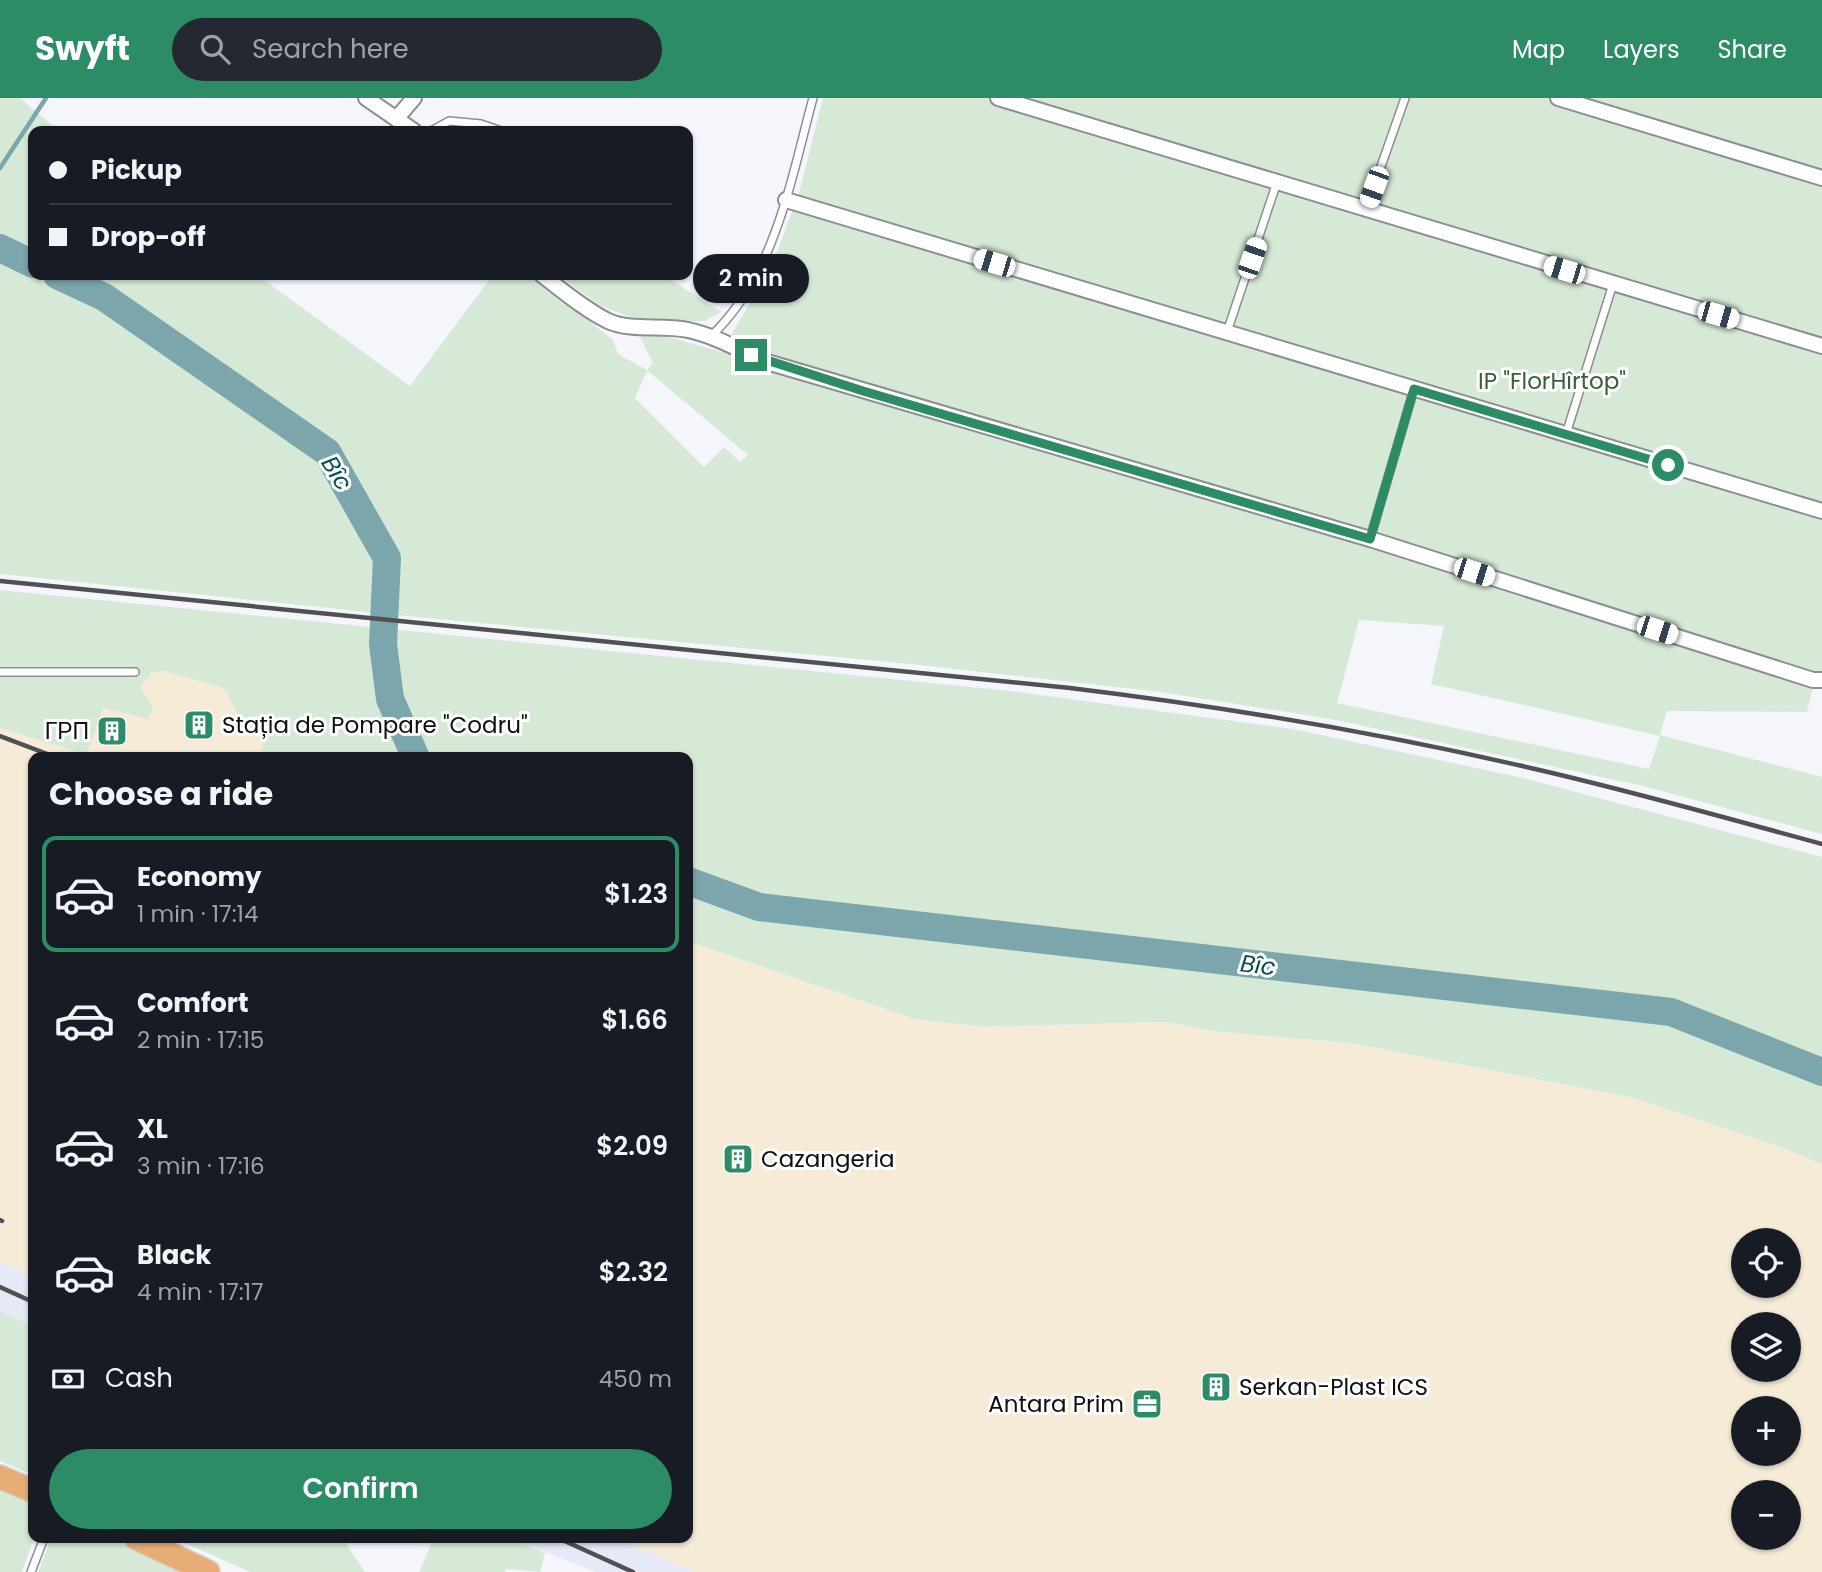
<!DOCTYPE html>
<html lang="en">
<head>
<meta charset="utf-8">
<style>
	body { margin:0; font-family:Poppins,sans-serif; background:#242831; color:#f1f3f6; height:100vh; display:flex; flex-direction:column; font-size:26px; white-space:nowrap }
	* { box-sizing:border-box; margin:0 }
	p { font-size:23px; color:#9ea1a6 }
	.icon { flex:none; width:38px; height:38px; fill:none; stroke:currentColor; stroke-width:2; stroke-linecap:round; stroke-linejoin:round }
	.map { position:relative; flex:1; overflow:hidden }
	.sheet { position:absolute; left:28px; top:654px; width:665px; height:791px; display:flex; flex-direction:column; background:#171b24; border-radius:14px; box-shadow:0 2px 5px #0004 }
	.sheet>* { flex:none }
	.banner { position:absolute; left:28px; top:28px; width:665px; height:154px; border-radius:14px; box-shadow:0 2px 5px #0004; display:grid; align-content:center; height:154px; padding:0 21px; background:#171b24 }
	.buttons { position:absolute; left:1731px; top:1130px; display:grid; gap:14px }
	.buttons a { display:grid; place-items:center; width:70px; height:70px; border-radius:50%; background:#171b24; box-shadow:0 2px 5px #0004; font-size:35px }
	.end { position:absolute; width:32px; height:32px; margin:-16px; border:9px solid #2c8c65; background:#fff; box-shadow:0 0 0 4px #fff }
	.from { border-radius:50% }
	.bubble { position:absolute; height:49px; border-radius:24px; background:#171b24; box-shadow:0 2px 5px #0004; font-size:23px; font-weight:600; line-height:49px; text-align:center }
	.car { position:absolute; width:21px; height:42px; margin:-21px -10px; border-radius:9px; box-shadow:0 0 5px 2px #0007; background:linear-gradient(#fff 24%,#345 0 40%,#fff 0 76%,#345 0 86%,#fff 0) }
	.banner b { display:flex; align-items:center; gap:24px; height:66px; font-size:26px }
	.banner b+b { border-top:2px solid #363941 }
	.banner i { width:18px; height:18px; background:#f1f3f6 }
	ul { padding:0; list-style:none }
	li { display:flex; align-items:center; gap:21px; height:116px; margin:0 14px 10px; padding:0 7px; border:4px solid transparent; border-radius:14px }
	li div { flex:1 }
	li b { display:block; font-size:26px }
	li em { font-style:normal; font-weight:600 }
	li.active { border-color:#2c8c65 }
	li>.icon { width:63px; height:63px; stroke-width:1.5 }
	h2 { padding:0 21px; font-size:32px; line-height:84px }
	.pay { display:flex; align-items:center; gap:18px; height:77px; padding:0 21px; font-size:26px }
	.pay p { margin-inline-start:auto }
	.action { display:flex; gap:14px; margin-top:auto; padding:14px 21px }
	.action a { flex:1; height:80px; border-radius:42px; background:#2c8c65; color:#fff; font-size:28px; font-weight:600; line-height:80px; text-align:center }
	header { display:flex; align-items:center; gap:42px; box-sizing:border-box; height:98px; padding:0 35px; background:#2c8c65; color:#fff }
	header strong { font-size:33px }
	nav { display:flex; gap:38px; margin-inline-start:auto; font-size:24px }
	.search { width:490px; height:63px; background:#242831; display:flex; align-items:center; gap:18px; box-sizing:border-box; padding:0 24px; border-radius:38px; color:#9ea1a6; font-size:26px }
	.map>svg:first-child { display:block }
	.built { fill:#e6e9f6 }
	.industrial { fill:#f6ebd6; fill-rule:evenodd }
	.green { fill:#d6e9d6; fill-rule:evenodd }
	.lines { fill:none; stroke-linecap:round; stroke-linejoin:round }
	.stream { stroke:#7ba6ac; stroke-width:4.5 }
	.river { stroke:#7ba6ac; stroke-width:28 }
	.service-casing { stroke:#8d8e93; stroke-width:10 }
	.minor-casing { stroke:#8d8e93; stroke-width:18 }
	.primary-casing { stroke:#d4d4d4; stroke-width:26 }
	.service { stroke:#fff; stroke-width:7 }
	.minor { stroke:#fff; stroke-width:14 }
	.primary { stroke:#e8ad77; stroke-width:23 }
	.rail { stroke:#515154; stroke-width:4.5 }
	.route { stroke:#2c8c65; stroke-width:9 }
	.labels { text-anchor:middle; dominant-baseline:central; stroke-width:6; stroke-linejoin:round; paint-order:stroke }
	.park-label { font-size:23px; fill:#376039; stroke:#fff }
	.poi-label { font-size:23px; fill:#0f0f11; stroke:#fff; text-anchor:start }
	.water-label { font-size:24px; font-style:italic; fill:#0a4d53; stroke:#fff }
</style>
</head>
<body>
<header>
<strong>Swyft</strong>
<div class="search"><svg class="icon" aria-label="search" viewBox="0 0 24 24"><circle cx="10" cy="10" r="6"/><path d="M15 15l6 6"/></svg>Search here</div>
<nav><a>Map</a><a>Layers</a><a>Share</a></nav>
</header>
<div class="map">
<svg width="1822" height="1474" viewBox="0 0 1822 1474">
	<rect width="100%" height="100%" fill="#f4f6fb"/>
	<g class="built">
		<polygon points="0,1164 33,1179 33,1228 0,1213"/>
		<polygon points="509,1440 617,1440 695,1474 596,1474"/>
	</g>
	<g class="industrial">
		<polygon points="164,573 221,588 266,635 261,660 33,660 33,1179 0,1164 0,630 87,657 103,610 140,589 152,574"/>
		<path d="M688 843 914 921 984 929 1165 924 1220 934 1351 945 1634 1000 1775 1047 1822 1066V1474H695L617 1440H688ZM1743 1143H1788V1188H1743ZM1743 1227H1788V1272H1743ZM1743 1311H1788V1356H1743ZM1743 1395H1788V1440H1743Z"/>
	</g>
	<g class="green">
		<path d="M0 0H20L59 33H33V177H257L410 288 493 177H531L613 242 618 256 647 272 653 265 638 235 672 240 721 254 773 166 800 91 823 0H1822V586L1814 585 1807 614 1667 613 1660 637 1822 679V736L1639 687 1331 621 1160 594 910 566 396 517 0 476ZM647 273H648L748 357 740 364 724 349 704 369 635 300ZM1359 522 1444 528 1431 586 1660 638 1649 671 1337 605Z"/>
		<polygon points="558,177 674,177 671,182 721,214 705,223 672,223 630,219 601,208"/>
		<polygon points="0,492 1011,593 1293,631 1519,679 1822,759 1822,1066 1775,1047 1634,1000 1351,945 1220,934 1165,924 984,929 914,921 688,843 688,660 261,660 265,635 247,637 227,595 221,589 164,573 152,574 140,589 153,609 148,621 103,610 87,657 0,630"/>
		<polygon points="0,1213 33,1228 33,1377 0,1363"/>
		<polygon points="0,1389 33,1404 34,1440 22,1474 0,1474"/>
		<polygon points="51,1440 110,1440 183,1474 38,1474"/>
		<polygon points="174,1440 349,1440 347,1447 365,1474 250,1474"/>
		<polygon points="434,1440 510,1440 545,1455 540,1474 507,1471 505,1474 419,1474"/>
	</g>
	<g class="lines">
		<polyline class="stream" points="0,70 46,0"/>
		<g class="river">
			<polyline points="0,150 33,166"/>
			<polyline points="57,177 104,199 327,354 387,460 383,546 390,601 416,660"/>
			<polyline points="688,783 759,809 1671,914 1822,974"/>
		</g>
		<g class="service-casing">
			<g id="service">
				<polyline points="431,33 449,23 481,26 501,33"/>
				<polyline points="1366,111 1405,0"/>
				<polyline points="1227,234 1277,84"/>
				<path d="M711 238C775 178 791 81 813 0"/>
				<polyline points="1566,336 1613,186"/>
				<polyline points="1370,441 1414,291"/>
				<polyline points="0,574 135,574"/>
				<polyline points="31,1474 44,1440"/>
			</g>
		</g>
		<g class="minor-casing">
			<g id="minor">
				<polyline points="366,0 414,33"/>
				<polyline points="998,0 1822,248"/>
				<polyline points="1558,0 1822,80"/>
				<polyline points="396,21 414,0"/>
				<polyline points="786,102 1822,413"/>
				<path d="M542 177C563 193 584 211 608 223 633 234 661 226 688 232 716 238 741 253 767 264L1370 441 1813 582H1822"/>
			</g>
		</g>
		<g class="primary-casing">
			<g id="primary">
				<polyline points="0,1379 33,1393"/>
				<polyline points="136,1440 208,1474"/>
			</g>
		</g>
		<use href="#service" class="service"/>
		<use href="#minor" class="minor"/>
		<use href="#primary" class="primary"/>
		<g class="rail">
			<path d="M0 483 1070 590C1226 609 1381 635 1535 671 1631 693 1726 720 1822 746"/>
			<polyline points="0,638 58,660"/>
			<polyline points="0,1122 2,1123"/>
			<polyline points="0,1189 33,1204"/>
			<polyline points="558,1440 633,1474"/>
		</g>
	</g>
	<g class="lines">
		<polyline class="route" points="751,257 863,293 1370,441 1414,291 1668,367"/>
	</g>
	<defs>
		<g id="building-square" transform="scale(1.575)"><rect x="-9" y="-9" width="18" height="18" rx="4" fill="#2c8c65" stroke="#fff"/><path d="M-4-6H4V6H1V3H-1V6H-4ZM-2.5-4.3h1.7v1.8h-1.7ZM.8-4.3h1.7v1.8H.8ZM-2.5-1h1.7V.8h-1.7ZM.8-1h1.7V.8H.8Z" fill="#fff"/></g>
		<g id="office-square" transform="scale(1.575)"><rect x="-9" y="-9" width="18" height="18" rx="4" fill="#2c8c65" stroke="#fff"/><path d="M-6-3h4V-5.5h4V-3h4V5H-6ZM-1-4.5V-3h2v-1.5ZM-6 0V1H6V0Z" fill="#fff"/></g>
	</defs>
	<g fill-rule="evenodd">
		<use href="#building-square" x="199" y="627"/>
		<use href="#building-square" x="112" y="633"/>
		<use href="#building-square" x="738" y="1061"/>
		<use href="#building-square" x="1216" y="1289"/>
		<use href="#office-square" x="1147" y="1306"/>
	</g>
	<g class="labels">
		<g class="park-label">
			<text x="1552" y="283">IP "FlorHîrtop"</text>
		</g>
		<g class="poi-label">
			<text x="222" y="627">Stația de Pompare "Codru"</text>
			<text x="89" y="633" text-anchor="end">ГРП</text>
			<text x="761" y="1061">Cazangeria</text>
			<text x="1239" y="1289">Serkan-Plast ICS</text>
			<text x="1124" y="1306" text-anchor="end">Antara Prim</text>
		</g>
		<g class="water-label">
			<text transform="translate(337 375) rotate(58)">Bîc</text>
			<text transform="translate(1258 867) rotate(7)">Bîc</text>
		</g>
	</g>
</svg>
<div class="buttons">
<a><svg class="icon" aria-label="locate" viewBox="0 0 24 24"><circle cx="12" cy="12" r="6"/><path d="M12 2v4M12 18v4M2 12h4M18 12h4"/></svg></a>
<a><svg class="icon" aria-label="layers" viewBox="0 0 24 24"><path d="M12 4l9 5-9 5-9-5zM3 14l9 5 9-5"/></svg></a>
<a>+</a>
<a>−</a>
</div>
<i class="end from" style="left:1668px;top:367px"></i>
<i class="end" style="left:751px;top:257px"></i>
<div class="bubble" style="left:693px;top:156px;width:116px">2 min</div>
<i class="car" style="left:1374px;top:89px;rotate:200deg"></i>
<i class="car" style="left:1252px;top:160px;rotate:19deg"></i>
<i class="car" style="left:994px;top:165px;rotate:287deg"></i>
<i class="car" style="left:1564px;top:172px;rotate:287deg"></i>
<i class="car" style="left:1718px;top:217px;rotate:106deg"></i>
<i class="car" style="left:1474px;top:474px;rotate:108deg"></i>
<i class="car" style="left:1657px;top:532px;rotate:108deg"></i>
<div class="banner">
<b><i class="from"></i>Pickup</b>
<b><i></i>Drop-off</b>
</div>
<section class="sheet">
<h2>Choose a ride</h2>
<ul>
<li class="active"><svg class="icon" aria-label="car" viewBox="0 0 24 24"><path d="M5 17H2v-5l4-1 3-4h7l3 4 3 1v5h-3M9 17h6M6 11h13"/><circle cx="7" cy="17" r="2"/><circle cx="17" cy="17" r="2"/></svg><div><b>Economy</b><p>1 min · 17:14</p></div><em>$1.23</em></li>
<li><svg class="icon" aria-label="car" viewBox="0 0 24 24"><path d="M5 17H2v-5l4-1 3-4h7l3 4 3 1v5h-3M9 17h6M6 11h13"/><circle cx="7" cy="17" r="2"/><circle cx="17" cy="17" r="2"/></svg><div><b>Comfort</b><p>2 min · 17:15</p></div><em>$1.66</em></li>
<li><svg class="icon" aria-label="car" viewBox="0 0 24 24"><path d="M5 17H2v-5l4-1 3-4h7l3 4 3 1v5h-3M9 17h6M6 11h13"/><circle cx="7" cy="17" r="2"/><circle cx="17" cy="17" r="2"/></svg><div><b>XL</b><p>3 min · 17:16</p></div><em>$2.09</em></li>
<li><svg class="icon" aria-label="car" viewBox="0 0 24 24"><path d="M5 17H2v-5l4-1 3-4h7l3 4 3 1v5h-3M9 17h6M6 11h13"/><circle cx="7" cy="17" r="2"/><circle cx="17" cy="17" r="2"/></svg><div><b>Black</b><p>4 min · 17:17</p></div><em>$2.32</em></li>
</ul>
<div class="pay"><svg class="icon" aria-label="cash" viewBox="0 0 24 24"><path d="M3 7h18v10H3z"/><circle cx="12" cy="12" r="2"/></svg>Cash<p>450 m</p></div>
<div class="action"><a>Confirm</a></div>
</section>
</div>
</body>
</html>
